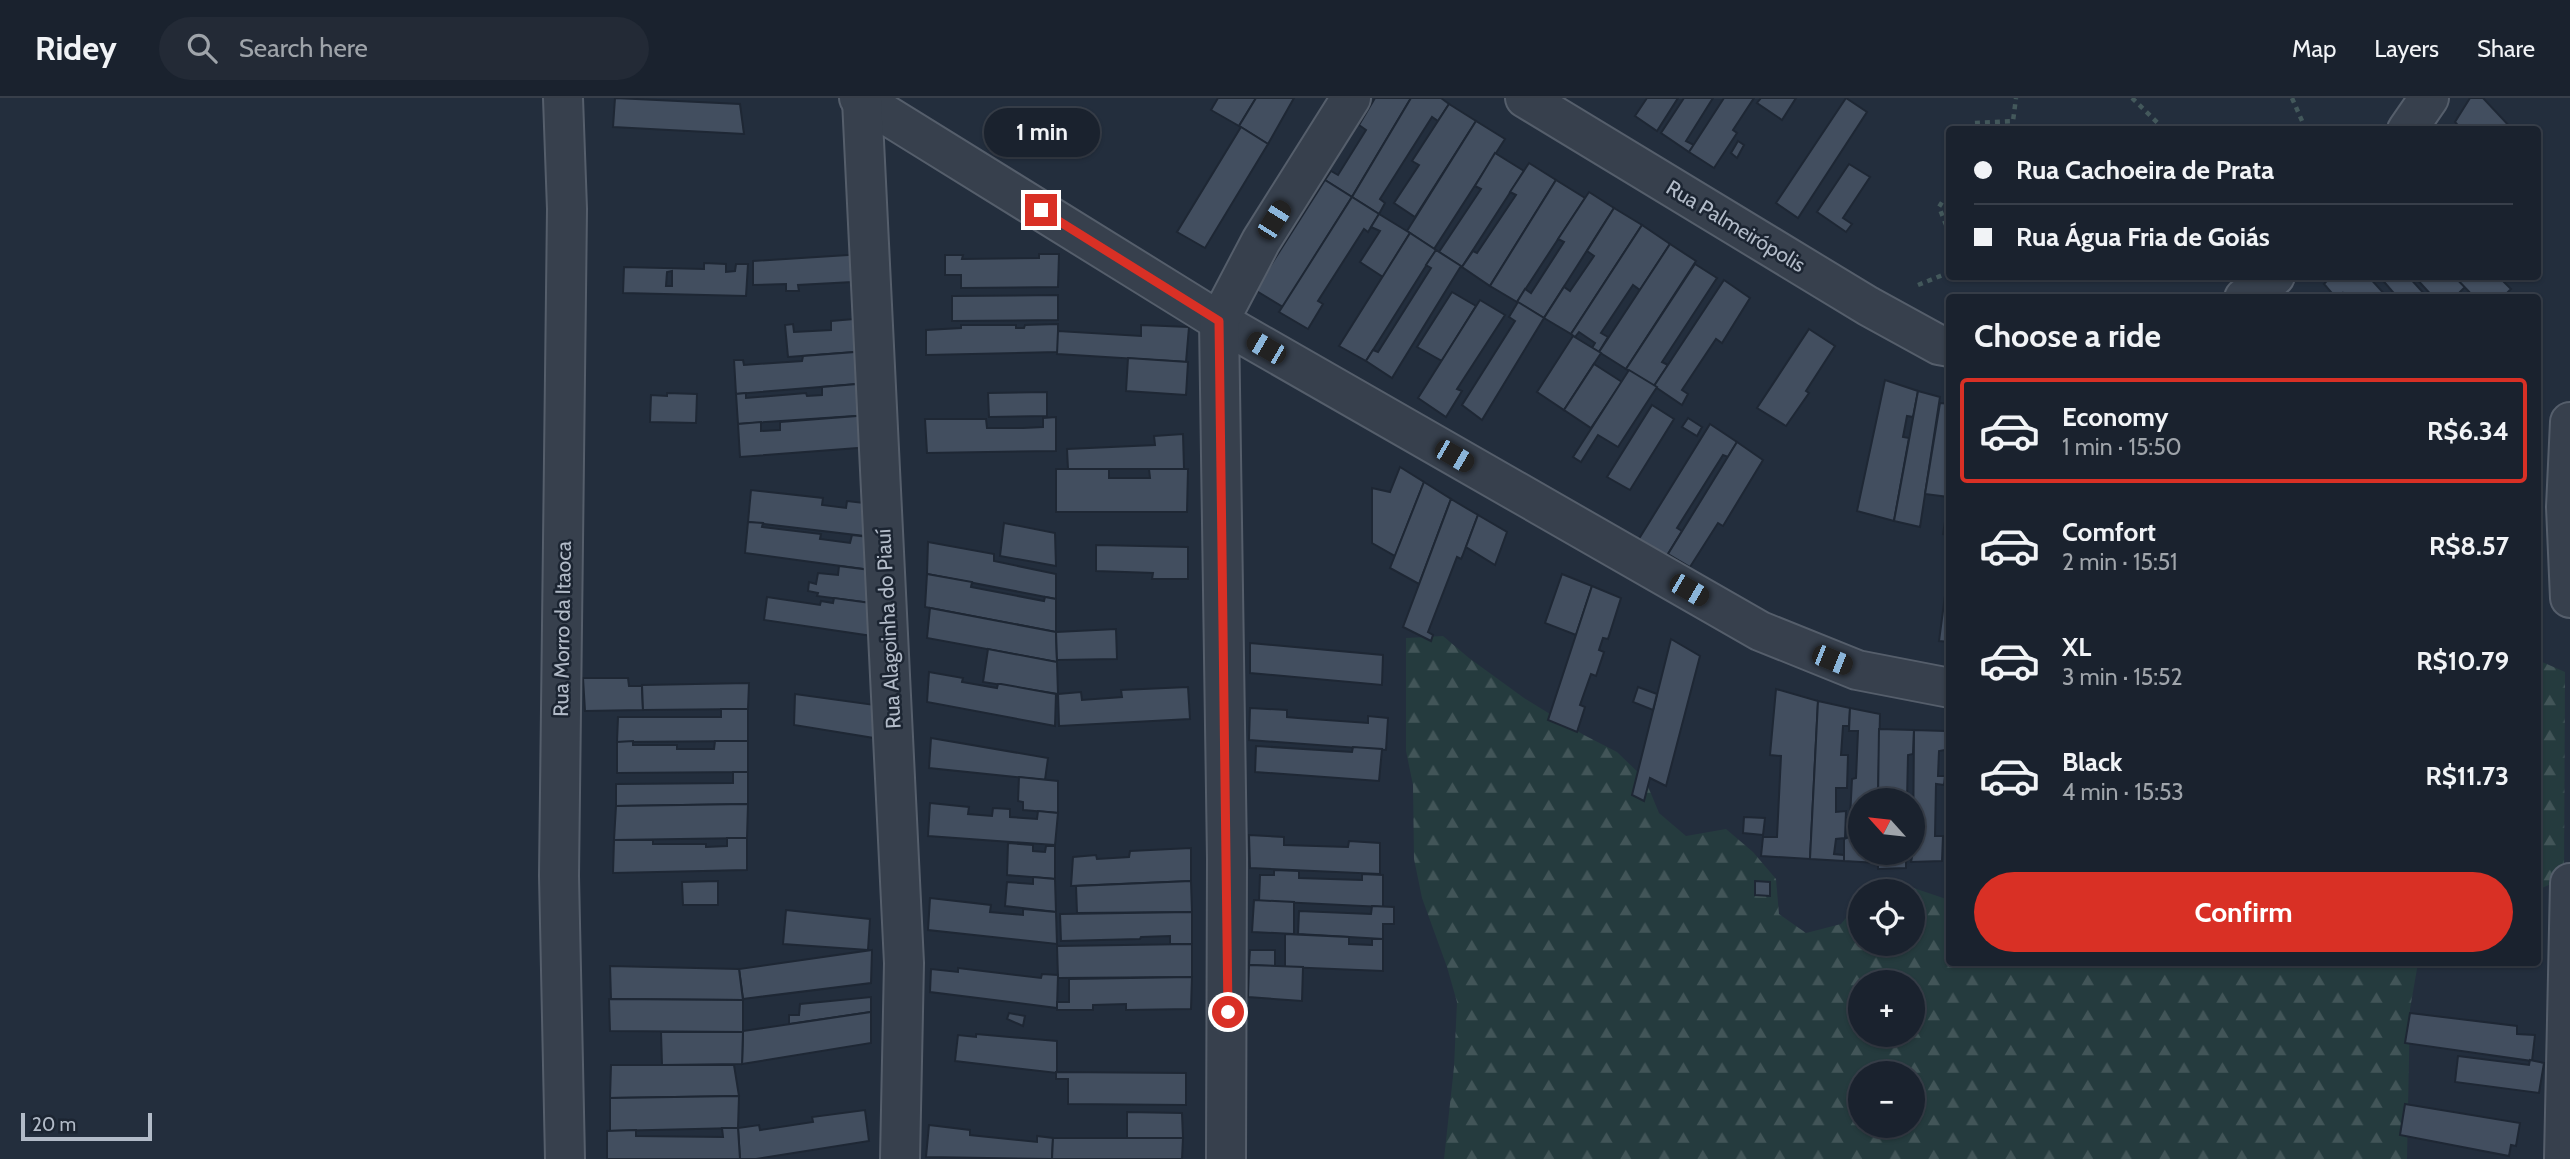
<!DOCTYPE html>
<html lang="en">
<head>
<meta charset="utf-8">
<style>
	body { margin:0; font-family:Cabin,sans-serif; background:#232a36; color:#f1f3f6; height:100vh; display:flex; flex-direction:column; font-size:26px; white-space:nowrap }
	* { box-sizing:border-box; margin:0 }
	p { font-size:23px; color:#9fa4aa }
	.icon { flex:none; width:38px; height:38px; fill:none; stroke:currentColor; stroke-width:2; stroke-linecap:round; stroke-linejoin:round }
	.map { position:relative; flex:1; overflow:hidden }
	.panel { position:absolute; left:1946px; top:196px; width:595px; height:672px; display:flex; flex-direction:column; background:#1a222e; border-radius:7px; box-shadow:0 2px 5px #0004,0 0 0 2px #383f4a }
	.panel>* { flex:none }
	.top-card { position:absolute; left:1946px; top:28px; width:595px; height:154px; border-radius:7px; box-shadow:0 2px 5px #0004,0 0 0 2px #383f4a; display:grid; align-content:center; height:154px; padding:0 28px; background:#1a222e }
	.needle { width:46px; rotate:297deg }
	.tools { position:absolute; left:1848px; top:690px; display:grid; gap:14px }
	.tools a { display:grid; place-items:center; width:77px; height:77px; border-radius:50%; background:#1a222e; box-shadow:0 2px 5px #0004,0 0 0 2px #383f4a; font-size:35px }
	.scale { position:absolute; left:21px; bottom:18px; width:131px; box-sizing:border-box; padding-left:7px; border:4px solid #b2bbc8; border-top:0; font-size:19px; line-height:24px; white-space:nowrap; color:#b2bbc8; -webkit-text-stroke:5px #1c2532; paint-order:stroke }
	.end { position:absolute; width:32px; height:32px; margin:-16px; border:9px solid #d93025; background:#fff; box-shadow:0 0 0 4px #fff }
	.from { border-radius:50% }
	.bubble { position:absolute; height:49px; border-radius:24px; background:#1a222e; box-shadow:0 2px 5px #0004,0 0 0 2px #383f4a; font-size:23px; font-weight:700; line-height:49px; text-align:center }
	.car { position:absolute; width:21px; height:42px; margin:-21px -10px; border-radius:9px; box-shadow:0 0 5px 2px #0007; background:linear-gradient(#222 24%,#8ab4d8 0 40%,#222 0 76%,#8ab4d8 0 86%,#222 0) }
	.top-card b { display:flex; align-items:center; gap:24px; height:66px; font-size:26px }
	.top-card b+b { border-top:2px solid #383f4a }
	.top-card i { width:18px; height:18px; background:#f1f3f6 }
	ul { padding:0; list-style:none }
	li { display:flex; align-items:center; gap:21px; height:105px; margin:0 14px 10px; padding:0 14px; border:4px solid transparent; border-radius:7px }
	li div { flex:1 }
	li b { display:block; font-size:26px }
	li em { font-style:normal; font-weight:700 }
	li.active { border-color:#d93025 }
	li>.icon { width:63px; height:63px; stroke-width:1.5 }
	h2 { padding:0 28px; font-size:32px; line-height:84px }
	.primary-button { display:flex; gap:14px; margin-top:auto; padding:14px 28px }
	.primary-button a { flex:1; height:80px; border-radius:42px; background:#d93025; color:#fff; font-size:28px; font-weight:700; line-height:80px; text-align:center }
	header { display:flex; align-items:center; gap:42px; box-sizing:border-box; height:98px; padding:0 35px; background:#1a222e; border-bottom:2px solid #383f4a }
	header strong { font-size:33px }
	nav { display:flex; gap:38px; margin-inline-start:auto; font-size:24px }
	.search { width:490px; height:63px; background:#232a36; display:flex; align-items:center; gap:18px; box-sizing:border-box; padding:0 24px; border-radius:38px; color:#9fa4aa; font-size:26px }
	.map>svg:first-child { display:block }
	.forest { fill:url(#forest-firs); fill-rule:evenodd }
	.building { fill:#424e5f; stroke:#1e2734; stroke-width:2; fill-rule:evenodd }
	.lines { fill:none; stroke-linecap:round; stroke-linejoin:round }
	.street-casing { stroke:#555e6b; stroke-width:42 }
	.path { stroke:#43585b; stroke-width:4.5; stroke-dasharray:5 5; stroke-linecap:butt }
	.street { stroke:#37404d; stroke-width:38 }
	.route { stroke:#d93025; stroke-width:9 }
	.labels { text-anchor:middle; dominant-baseline:central; stroke-width:5; stroke-linejoin:round; paint-order:stroke }
	.street-label { font-size:21px; fill:#b2bbc8; stroke:#1c2532 }
</style>
</head>
<body>
<header>
<strong>Ridey</strong>
<div class="search"><svg class="icon" aria-label="search" viewBox="0 0 24 24"><circle cx="10" cy="10" r="6"/><path d="M15 15l6 6"/></svg>Search here</div>
<nav><a>Map</a><a>Layers</a><a>Share</a></nav>
</header>
<div class="map">
<svg width="2570" height="1061" viewBox="0 0 2570 1061">
	<defs>
		<pattern id="forest-firs" width="22" height="20" patternUnits="userSpaceOnUse" patternTransform="scale(1.75)"><rect width="22" height="20" fill="#253b3e"/><path d="M5 1l3.5 6h-7zM16 11l3.5 6h-7z" fill="#425558"/></pattern>
	</defs>
	<rect width="100%" height="100%" fill="#232e3d"/>
	<g class="forest">
		<path d="M1443 538 1469 560 1524 600 1584 637 1617 654 1645 681 1659 715 1686 738 1726 731 1753 754 1776 781 1779 816 1806 835 1841 826 1860 803V845H1913V793H1877L1896 784 1949 802 1950 864 2418 865 2410 911 2407 1061H1444L1454 969 1457 904 1447 869 1422 800 1414 761 1413 687 1406 653V540ZM1860 884H1913V936H1860ZM1860 975H1913V1027H1860Z"/>
		<polygon points="2538,562 2565,574 2564,780 2538,792"/>
	</g>
	<g class="building">
		<polygon points="615,0 740,6 744,36 613,29"/>
		<polygon points="1218,0 1256,0 1239,28 1211,12"/>
		<polygon points="1256,0 1294,0 1268,46 1239,28"/>
		<polygon points="1375,0 1411,0 1352,99 1325,82 1331,73 1338,77 1366,32 1359,27"/>
		<polygon points="1411,0 1441,0 1449,6 1438,23 1432,19 1380,101 1385,105 1379,116 1352,99"/>
		<polygon points="1647,0 1678,0 1657,33 1635,18"/>
		<polygon points="1684,0 1713,0 1686,43 1694,47 1689,54 1661,35"/>
		<polygon points="1724,0 1754,0 1733,32 1737,35 1714,70 1689,54"/>
		<polygon points="1761,0 1796,0 1782,22 1757,5"/>
		<polygon points="1846,0 1867,14 1798,120 1776,105"/>
		<polygon points="2470,0 2483,0 2513,32 2462,32 2455,24"/>
		<polygon points="1449,6 1476,23 1415,119 1394,105 1419,67 1412,63"/>
		<polygon points="1476,23 1505,41 1434,151 1407,133"/>
		<polygon points="1241,29 1268,46 1205,150 1177,134"/>
		<polygon points="1738,43 1744,47 1737,60 1731,55"/>
		<polygon points="1495,55 1524,73 1462,169 1439,154 1481,91 1475,88"/>
		<polygon points="1529,65 1556,82 1490,188 1462,169 1473,153 1477,155 1516,97 1510,94"/>
		<polygon points="1849,66 1870,79 1843,120 1852,126 1846,134 1817,114"/>
		<polygon points="1325,82 1352,99 1283,209 1255,192"/>
		<polygon points="1556,82 1585,100 1517,204 1490,188"/>
		<polygon points="1589,94 1614,110 1544,220 1517,204 1525,191 1531,195 1564,144 1558,141"/>
		<polygon points="1352,99 1379,116 1368,134 1364,131 1318,203 1323,206 1308,231 1279,214"/>
		<polygon points="1614,110 1642,127 1571,236 1544,220 1564,189 1570,193 1594,158 1587,153"/>
		<polygon points="1379,116 1410,135 1383,179 1360,164 1380,133 1371,129"/>
		<polygon points="1642,127 1670,146 1640,192 1633,187 1601,235 1608,239 1599,254 1592,250 1595,245 1579,234 1575,239 1571,236"/>
		<polygon points="1410,135 1436,152 1366,263 1339,248"/>
		<polygon points="1670,146 1696,163 1626,271 1599,254"/>
		<polygon points="1436,152 1461,168 1392,280 1366,263 1373,252 1378,254 1431,170 1426,167"/>
		<polygon points="864,156 853,184 798,187 799,193 786,193 786,186 753,187 753,163"/>
		<polygon points="1039,156 1059,156 1058,189 961,190 961,177 945,177 945,157 963,157 962,161 1039,160"/>
		<path d="M704 165 726 166V174L735 173 736 166H748L746 198 623 195 624 169 704 171ZM672 173V188H666L667 174Z"/>
		<polygon points="1695,166 1717,180 1662,264 1668,267 1654,288 1626,271"/>
		<polygon points="2331,178 2368,178 2388,200 2347,200 2343,195 2340,200 2336,200 2324,186"/>
		<polygon points="2379,178 2408,178 2428,200 2398,200"/>
		<polygon points="2414,178 2454,178 2465,189 2454,200 2434,200"/>
		<polygon points="2454,178 2498,178 2511,191 2502,200 2475,200"/>
		<polygon points="1724,182 1750,200 1722,245 1716,241 1682,292 1688,296 1682,307 1654,288"/>
		<polygon points="1452,194 1476,208 1442,263 1417,249"/>
		<polygon points="1058,197 1058,222 952,223 952,198"/>
		<polygon points="1480,202 1505,217 1457,291 1462,293 1446,319 1418,300"/>
		<polygon points="1518,204 1544,220 1482,322 1462,307 1515,223 1509,219"/>
		<polygon points="866,220 868,253 788,259 785,227 793,226 794,234 831,232 831,223"/>
		<polygon points="1058,226 1058,254 926,257 926,232 961,230 961,227 1016,227 1016,230 1024,230 1025,227"/>
		<polygon points="1141,227 1189,229 1186,264 1057,256 1058,233 1141,238"/>
		<polygon points="1809,231 1835,248 1806,293 1809,295 1786,328 1757,310"/>
		<polygon points="1573,238 1601,255 1564,312 1537,294"/>
		<polygon points="868,253 869,285 736,296 734,262 743,262 744,267 802,263 803,258"/>
		<polygon points="1128,260 1188,264 1186,297 1126,293"/>
		<polygon points="1594,266 1622,284 1591,330 1564,312"/>
		<polygon points="1629,272 1657,289 1618,349 1598,337 1581,364 1573,359"/>
		<polygon points="1885,282 1918,293 1913,319 1907,318 1903,339 1909,340 1894,423 1857,413"/>
		<polygon points="869,285 870,317 738,326 736,296 746,295 746,300 806,295 807,298 822,297 822,289"/>
		<polygon points="1918,293 1940,299 1920,429 1894,423"/>
		<polygon points="1047,294 1047,318 989,319 988,295"/>
		<polygon points="667,295 697,296 696,325 650,324 651,297 667,298"/>
		<polygon points="1940,305 1950,306 1949,399 1925,396"/>
		<polygon points="1652,307 1674,321 1630,392 1607,379"/>
		<polygon points="870,317 871,349 740,359 738,326 761,324 761,333 780,332 780,324"/>
		<polygon points="1056,319 1056,353 927,355 925,321 986,321 987,330 1023,330 1043,329 1043,320"/>
		<polygon points="1688,320 1702,329 1697,338 1682,329"/>
		<polygon points="1710,326 1737,344 1728,359 1723,357 1677,430 1682,433 1665,461 1637,444"/>
		<polygon points="1183,336 1184,371 1068,371 1067,351 1155,347 1154,338"/>
		<polygon points="1737,344 1763,362 1723,428 1718,425 1690,469 1668,456"/>
		<polygon points="1400,369 1424,384 1395,458 1372,445 1372,390 1390,394"/>
		<polygon points="1056,371 1109,371 1109,380 1150,380 1149,371 1188,371 1187,414 1056,414"/>
		<polygon points="1424,384 1451,401 1419,486 1390,470"/>
		<polygon points="751,392 823,400 822,407 846,410 847,403 873,406 873,439 748,424"/>
		<polygon points="1451,401 1478,417 1462,459 1461,461 1457,459 1428,534 1433,537 1431,543 1403,529"/>
		<polygon points="1947,412 1950,412 1950,438 1943,436"/>
		<polygon points="1478,417 1507,434 1495,467 1466,449"/>
		<polygon points="748,424 763,425 762,429 821,436 820,441 850,445 852,437 877,440 878,473 745,455"/>
		<polygon points="1004,425 1055,435 1056,468 1000,458"/>
		<polygon points="928,444 994,456 994,463 1056,476 1056,501 927,476"/>
		<polygon points="1096,447 1188,449 1188,481 1152,481 1153,475 1096,473"/>
		<polygon points="1950,460 1950,544 1939,543"/>
		<polygon points="839,468 878,473 878,506 817,498 818,495 808,493 809,484 816,486 818,475 838,477"/>
		<polygon points="927,476 972,484 971,489 1044,503 1045,499 1056,501 1056,534 925,509"/>
		<polygon points="1562,476 1592,488 1576,537 1545,525"/>
		<polygon points="1592,488 1621,500 1608,541 1603,540 1599,552 1604,554 1596,578 1591,576 1580,607 1585,609 1577,634 1548,622"/>
		<polygon points="767,499 820,507 821,503 833,505 834,500 878,506 879,539 764,522"/>
		<polygon points="930,510 1056,534 1057,564 927,540"/>
		<polygon points="1116,531 1117,561 1057,562 1056,534"/>
		<polygon points="1671,541 1700,558 1666,688 1650,680 1644,703 1632,697"/>
		<polygon points="1250,545 1383,557 1382,587 1250,575"/>
		<polygon points="988,551 1057,564 1058,596 983,584"/>
		<polygon points="929,574 963,580 962,584 997,590 998,586 1001,586 1056,596 1055,628 927,604"/>
		<polygon points="583,580 628,580 629,588 642,588 643,612 585,613"/>
		<polygon points="749,585 748,611 643,612 642,587"/>
		<polygon points="1188,589 1190,621 1059,628 1058,596 1081,594 1082,602 1122,599 1121,592"/>
		<polygon points="1638,589 1657,596 1653,612 1633,604"/>
		<polygon points="1776,591 1818,603 1810,761 1761,758 1763,739 1777,739 1781,658 1770,657"/>
		<polygon points="795,596 875,607 874,640 794,627"/>
		<polygon points="1818,603 1850,610 1849,628 1843,628 1841,657 1848,657 1847,690 1836,690 1836,714 1846,713 1845,740 1836,741 1834,756 1844,757 1844,763 1810,761"/>
		<polygon points="1250,610 1287,612 1287,619 1298,620 1368,625 1368,618 1388,620 1386,652 1249,642"/>
		<polygon points="1850,610 1880,616 1878,702 1860,702 1860,754 1878,754 1878,765 1844,763 1844,741 1849,739 1852,681 1856,680 1858,633 1849,633"/>
		<polygon points="721,611 748,611 748,643 617,644 618,619 721,619"/>
		<polygon points="1879,631 1914,632 1913,656 1908,657 1907,702 1878,702"/>
		<polygon points="1914,632 1945,633 1945,652 1939,653 1938,678 1945,678 1944,687 1936,686 1935,738 1943,738 1942,763 1911,764 1913,754"/>
		<polygon points="931,640 1048,660 1045,682 929,670"/>
		<polygon points="633,643 633,647 677,647 677,651 714,651 715,643 748,643 748,674 617,675 617,644"/>
		<polygon points="1256,648 1352,654 1353,649 1382,651 1379,683 1255,674"/>
		<polygon points="733,674 748,674 748,706 616,708 616,686 733,685"/>
		<polygon points="1019,679 1058,683 1058,715 1023,712 1023,704 1018,703"/>
		<polygon points="930,705 969,709 968,716 992,718 993,710 1010,711 1010,719 1037,721 1038,713 1058,715 1055,747 928,738"/>
		<polygon points="748,706 747,740 614,742 616,708"/>
		<polygon points="1744,719 1765,720 1763,737 1743,735"/>
		<polygon points="1249,737 1284,739 1284,747 1348,749 1349,743 1380,745 1380,776 1250,770"/>
		<polygon points="727,740 747,740 747,772 613,775 614,742 653,742 653,746 706,746 706,749 727,748"/>
		<polygon points="1008,745 1033,747 1033,753 1045,754 1046,748 1055,748 1055,781 1007,777"/>
		<polygon points="1191,750 1191,783 1071,788 1073,759 1096,757 1097,761 1129,759 1130,753"/>
		<polygon points="1878,754 1906,754 1906,770 1878,771"/>
		<polygon points="1274,772 1299,773 1299,780 1362,782 1362,776 1383,777 1383,809 1259,803 1260,777 1274,777"/>
		<polygon points="1033,779 1055,781 1056,814 1005,808 1007,784 1033,786"/>
		<polygon points="718,783 718,807 683,807 682,784"/>
		<polygon points="1191,783 1192,814 1077,815 1076,788"/>
		<polygon points="1755,783 1770,784 1770,798 1755,797"/>
		<polygon points="930,800 991,807 990,814 1023,817 1023,811 1056,814 1057,846 928,832"/>
		<polygon points="1254,802 1294,804 1294,836 1252,834"/>
		<polygon points="1372,808 1394,809 1394,826 1383,826 1383,841 1298,836 1299,813 1371,816"/>
		<polygon points="786,812 870,821 868,852 783,846"/>
		<polygon points="1192,814 1192,846 1170,846 1170,838 1141,839 1140,841 1061,843 1060,816"/>
		<polygon points="1285,836 1349,839 1349,846 1372,847 1372,841 1383,841 1383,873 1285,869"/>
		<polygon points="1192,846 1192,879 1058,880 1057,848"/>
		<polygon points="872,852 871,885 743,901 739,871"/>
		<polygon points="1250,852 1275,852 1275,868 1249,867"/>
		<polygon points="1249,867 1303,869 1302,903 1248,899"/>
		<polygon points="610,868 739,871 743,902 611,901"/>
		<polygon points="958,870 1041,880 1042,876 1058,877 1057,910 930,894 931,871 958,874"/>
		<polygon points="1192,879 1191,911 1126,912 1126,906 1093,907 1093,912 1057,912 1057,904 1069,904 1069,881"/>
		<polygon points="871,899 871,914 789,926 789,917 799,917 800,906"/>
		<polygon points="609,901 743,902 743,934 610,933"/>
		<polygon points="871,914 871,945 742,966 743,933"/>
		<polygon points="1009,915 1025,918 1023,928 1007,921"/>
		<polygon points="2410,915 2517,928 2517,936 2535,937 2532,963 2405,945"/>
		<polygon points="661,934 743,934 742,966 662,967"/>
		<polygon points="976,936 1057,943 1057,975 955,963 958,937 976,939"/>
		<polygon points="2458,958 2529,967 2530,962 2544,965 2539,995 2455,984"/>
		<polygon points="611,967 734,967 739,998 610,1000"/>
		<polygon points="1056,974 1186,975 1186,1007 1068,1006 1068,981 1056,981"/>
		<polygon points="739,998 738,1030 610,1033 610,1000"/>
		<polygon points="2405,1006 2520,1025 2516,1048 2511,1047 2509,1058 2400,1037"/>
		<polygon points="865,1012 869,1043 756,1061 740,1061 738,1030 759,1027 760,1032 813,1024 812,1019"/>
		<polygon points="1127,1014 1182,1015 1183,1040 1127,1040"/>
		<polygon points="929,1027 970,1032 970,1037 1037,1044 1037,1038 1053,1040 1052,1061 926,1059"/>
		<polygon points="722,1030 738,1030 740,1061 607,1061 607,1033 636,1032 636,1038 723,1039"/>
		<polygon points="1053,1040 1183,1040 1182,1061 1052,1061"/>
	</g>
	<g class="lines">
		<g class="street-casing">
			<g id="street">
				<polyline points="563,0 567,111 559,778 565,1061"/>
				<polyline points="859,0 1219,223 1760,533 1857,572 1950,590"/>
				<polyline points="1525,0 1868,208 1939,247 1950,249"/>
				<polyline points="862,2 904,865 900,1061"/>
				<polyline points="2407,32 2429,0"/>
				<polyline points="2244,200 2275,178"/>
				<polyline points="2570,324 2566,409 2570,500"/>
				<polyline points="1226,1061 1227,761 1219,223 1261,143 1351,0"/>
				<polyline points="2564,1061 2570,785"/>
			</g>
		</g>
		<g class="path">
			<polyline points="2132,0 2165,32"/>
			<polyline points="2292,0 2306,32"/>
			<polyline points="1969,32 1973,25 2013,23 2016,0"/>
			<polyline points="1950,101 1944,101 1939,109 1950,137"/>
			<polyline points="1918,187 1950,174"/>
		</g>
		<use href="#street" class="street"/>
	</g>
	<g class="lines">
		<polyline class="route" points="1041,112 1219,223 1228,914"/>
	</g>
	<g class="labels">
		<g class="street-label">
			<text transform="translate(1736 128) rotate(31)">Rua Palmeirópolis</text>
			<text transform="translate(562 531) rotate(-89)">Rua Morro da Itaoca</text>
			<text transform="translate(888 531) rotate(-93)">Rua Alagoinha do Piauí</text>
		</g>
	</g>
</svg>
<div class="tools">
<a><svg class="needle" viewBox="-14 -14 28 28"><path d="M0-13l5 13h-10z" fill="#e53935"/><path d="M0 13l5-13h-10z" fill="#9fa4aa"/></svg></a>
<a><svg class="icon" aria-label="locate" viewBox="0 0 24 24"><circle cx="12" cy="12" r="6"/><path d="M12 2v4M12 18v4M2 12h4M18 12h4"/></svg></a>
<a>+</a>
<a>−</a>
</div>
<div class="scale">20 m</div>
<i class="end from" style="left:1228px;top:914px"></i>
<i class="end" style="left:1041px;top:112px"></i>
<div class="bubble" style="left:984px;top:10px;width:116px">1 min</div>
<i class="car" style="left:1274px;top:122px;rotate:32deg"></i>
<i class="car" style="left:1266px;top:250px;rotate:300deg"></i>
<i class="car" style="left:1454px;top:358px;rotate:120deg"></i>
<i class="car" style="left:1689px;top:492px;rotate:120deg"></i>
<i class="car" style="left:1832px;top:562px;rotate:112deg"></i>
<div class="top-card">
<b><i class="from"></i>Rua Cachoeira de Prata</b>
<b><i></i>Rua Água Fria de Goiás</b>
</div>
<section class="panel">
<h2>Choose a ride</h2>
<ul>
<li class="active"><svg class="icon" aria-label="car" viewBox="0 0 24 24"><path d="M5 17H2v-5l4-1 3-4h7l3 4 3 1v5h-3M9 17h6M6 11h13"/><circle cx="7" cy="17" r="2"/><circle cx="17" cy="17" r="2"/></svg><div><b>Economy</b><p>1 min · 15:50</p></div><em>R$6.34</em></li>
<li><svg class="icon" aria-label="car" viewBox="0 0 24 24"><path d="M5 17H2v-5l4-1 3-4h7l3 4 3 1v5h-3M9 17h6M6 11h13"/><circle cx="7" cy="17" r="2"/><circle cx="17" cy="17" r="2"/></svg><div><b>Comfort</b><p>2 min · 15:51</p></div><em>R$8.57</em></li>
<li><svg class="icon" aria-label="car" viewBox="0 0 24 24"><path d="M5 17H2v-5l4-1 3-4h7l3 4 3 1v5h-3M9 17h6M6 11h13"/><circle cx="7" cy="17" r="2"/><circle cx="17" cy="17" r="2"/></svg><div><b>XL</b><p>3 min · 15:52</p></div><em>R$10.79</em></li>
<li><svg class="icon" aria-label="car" viewBox="0 0 24 24"><path d="M5 17H2v-5l4-1 3-4h7l3 4 3 1v5h-3M9 17h6M6 11h13"/><circle cx="7" cy="17" r="2"/><circle cx="17" cy="17" r="2"/></svg><div><b>Black</b><p>4 min · 15:53</p></div><em>R$11.73</em></li>
</ul>
<div class="primary-button"><a>Confirm</a></div>
</section>
</div>
</body>
</html>
